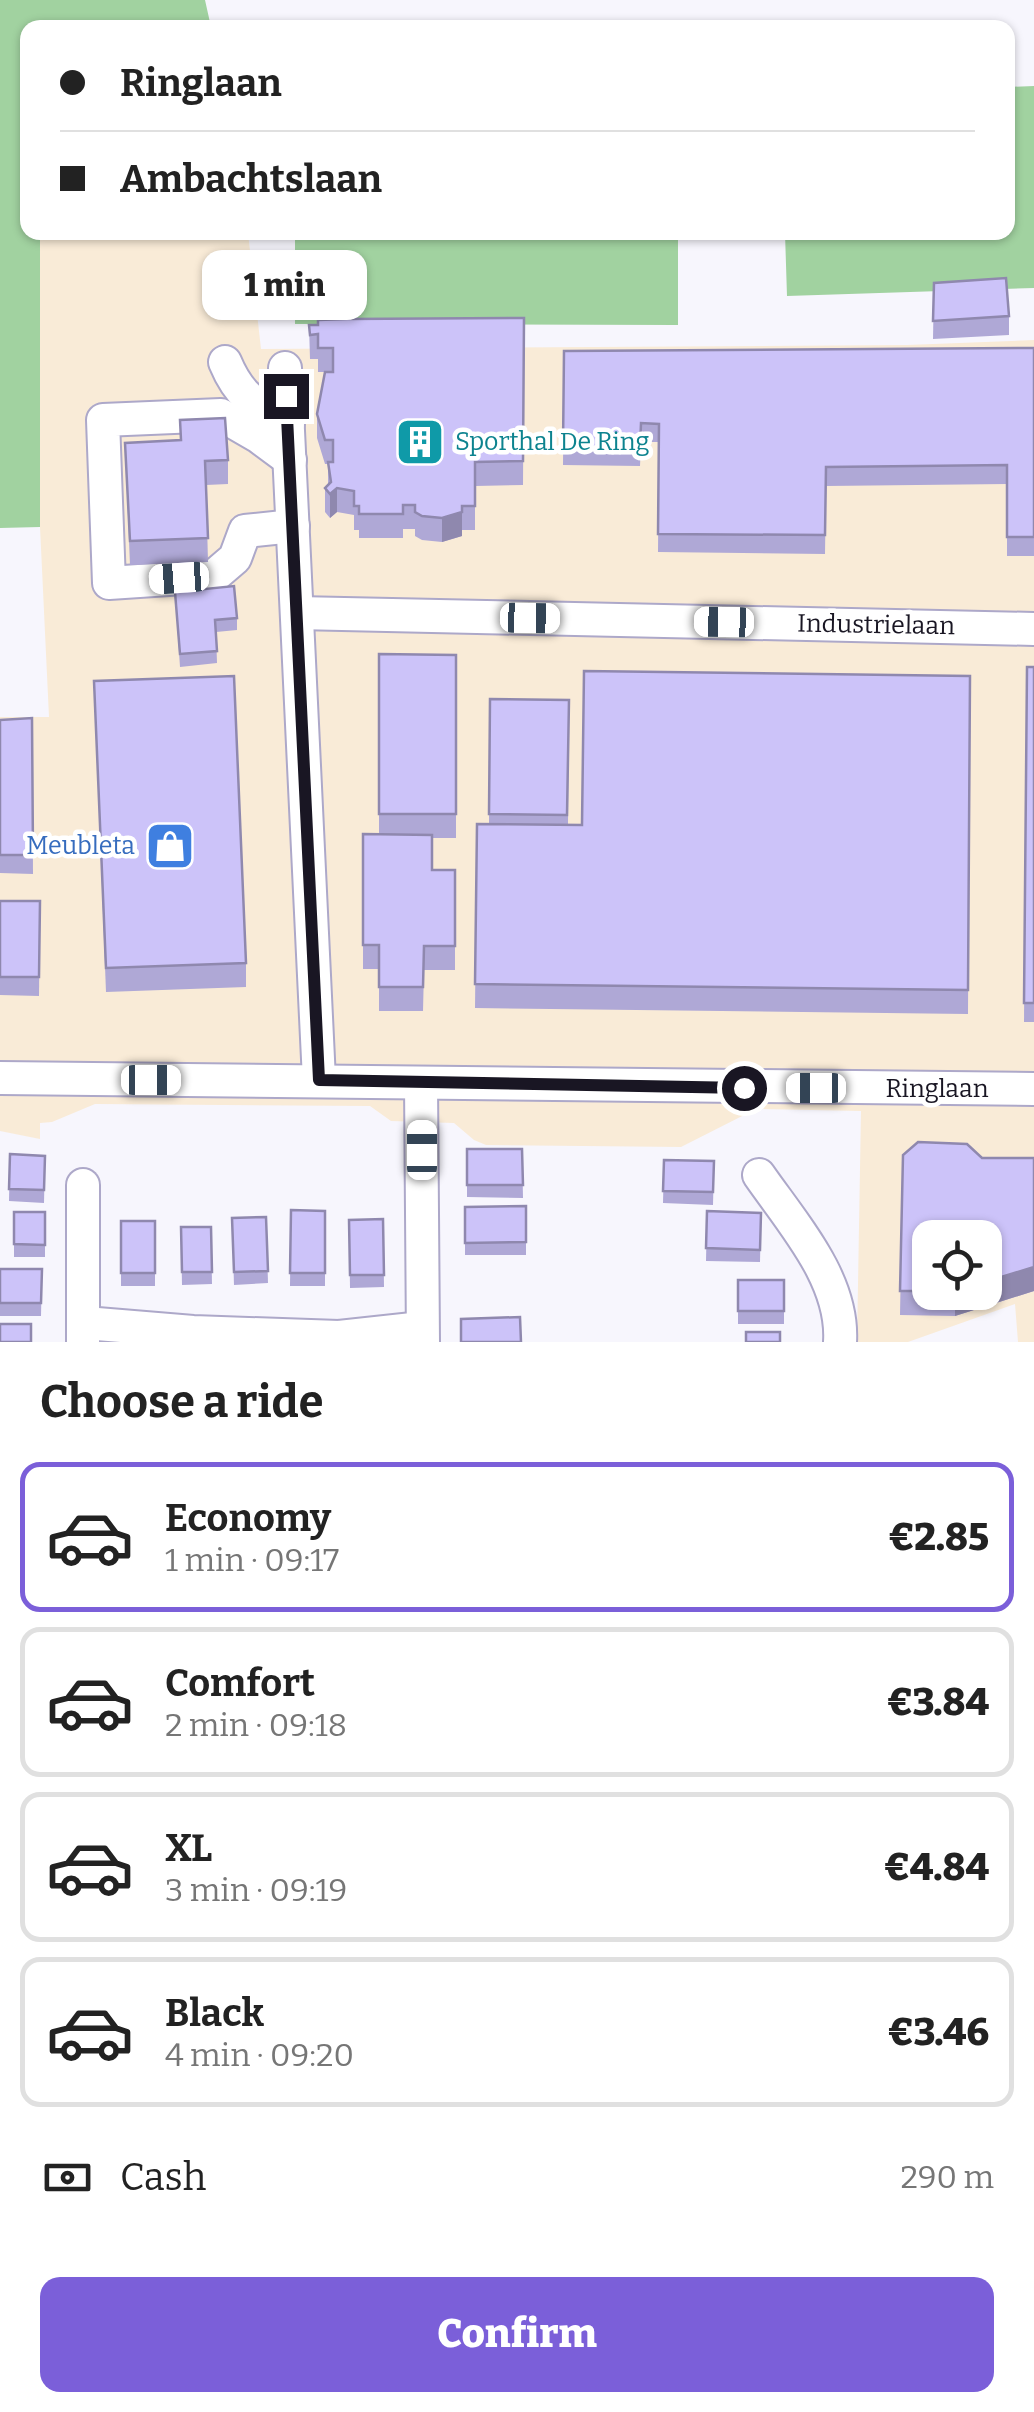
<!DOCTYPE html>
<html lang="en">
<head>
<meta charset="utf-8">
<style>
	body { margin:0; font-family:Bitter,serif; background:#f2f2f2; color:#222; height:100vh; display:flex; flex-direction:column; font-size:38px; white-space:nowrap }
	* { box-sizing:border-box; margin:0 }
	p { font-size:32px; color:#767676 }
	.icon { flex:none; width:55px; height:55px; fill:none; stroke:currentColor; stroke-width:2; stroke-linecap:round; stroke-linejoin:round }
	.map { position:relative; height:1342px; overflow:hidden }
	.panel { display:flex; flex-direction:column; background:#fff; flex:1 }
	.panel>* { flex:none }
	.banner { position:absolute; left:20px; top:20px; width:995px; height:220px; border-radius:20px; box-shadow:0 2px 8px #0004; display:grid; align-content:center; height:220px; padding:0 40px; background:#fff }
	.tools { position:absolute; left:912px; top:1220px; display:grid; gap:20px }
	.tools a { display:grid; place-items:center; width:90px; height:90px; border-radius:20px; background:#fff; box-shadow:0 2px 8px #0004; font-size:50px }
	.end { position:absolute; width:45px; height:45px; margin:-22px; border:12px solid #191623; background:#fff; box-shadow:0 0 0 5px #fff }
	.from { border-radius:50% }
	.bubble { position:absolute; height:70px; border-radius:20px; background:#fff; box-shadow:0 2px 8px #0004; font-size:32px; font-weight:800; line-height:70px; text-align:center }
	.car { position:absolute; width:30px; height:60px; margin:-30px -15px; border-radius:12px; box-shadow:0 0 8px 2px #0007; background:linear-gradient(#fff 24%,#345 0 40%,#fff 0 76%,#345 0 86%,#fff 0) }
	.banner b { display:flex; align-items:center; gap:35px; height:95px; font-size:38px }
	.banner b+b { border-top:2px solid #e0e0e0 }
	.banner i { width:25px; height:25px; background:#222 }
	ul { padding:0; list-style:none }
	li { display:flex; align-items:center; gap:30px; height:150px; margin:0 20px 15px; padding:0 20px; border:5px solid #e0e0e0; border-radius:20px }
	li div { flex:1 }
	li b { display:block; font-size:38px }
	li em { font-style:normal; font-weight:800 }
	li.active { border-color:#7b5fd9 }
	li>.icon { width:90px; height:90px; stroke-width:1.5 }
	h2 { padding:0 40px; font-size:45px; line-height:120px }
	.pay { display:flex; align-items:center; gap:25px; height:110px; padding:0 40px; font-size:38px }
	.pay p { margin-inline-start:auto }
	.primary-button { display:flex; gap:20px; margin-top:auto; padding:20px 40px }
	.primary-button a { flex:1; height:115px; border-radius:20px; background:#7b5fd9; color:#fff; font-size:40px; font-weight:800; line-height:115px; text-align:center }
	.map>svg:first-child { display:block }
	.industrial { fill:#f9ebd7; fill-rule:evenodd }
	.green { fill:#a1d2a0 }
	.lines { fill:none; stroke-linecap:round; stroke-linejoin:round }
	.minor-casing { stroke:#ada8c9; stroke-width:36 }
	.minor { stroke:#fff; stroke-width:32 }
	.wall { fill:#afa8d6; fill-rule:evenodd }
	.shaded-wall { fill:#8f88ae }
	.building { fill:#ccc3f9; stroke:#8f88ae; stroke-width:2.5 }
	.route { stroke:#191623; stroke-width:12 }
	.labels { text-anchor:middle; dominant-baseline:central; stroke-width:9; stroke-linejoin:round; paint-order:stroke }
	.culture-label { font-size:25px; fill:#0d838f; stroke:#fff; text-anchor:start }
	.street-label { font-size:25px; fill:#191623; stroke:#fff }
	.shop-label { font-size:25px; fill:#366cbe; stroke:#fff; text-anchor:end }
</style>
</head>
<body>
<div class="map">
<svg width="1034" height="1342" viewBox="0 0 1034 1342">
	<rect width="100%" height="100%" fill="#f7f6fd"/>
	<path class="industrial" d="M40 233H248L261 349 907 345 1034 340V1342H1018L1015 1304 908 1342H857L861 1111 756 1109 681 1147 486 1145 474 1140 454 1123 391 1121 370 1106 95 1104 52 1122 40 1123V1139L0 1131V717H49L40 527ZM930 1238H985V1292H930Z"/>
	<g class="green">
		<polygon points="0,0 205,0 211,27 28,28 28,232 40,233 40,527 0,528"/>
		<polygon points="1034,86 1034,288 787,296 785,233 1008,232 1008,87"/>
		<polygon points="295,233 678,233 678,325 295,324"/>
	</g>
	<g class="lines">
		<g class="minor-casing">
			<g id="minor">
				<path d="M225 362C240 398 256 405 288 423"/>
				<polyline points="285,368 319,1080"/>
				<polyline points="290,460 259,437 221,415 103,420 109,583 214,576 235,558 245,531 293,526"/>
				<polyline points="297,613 1034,629"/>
				<polyline points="0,1078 1034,1089"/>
				<polyline points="421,1083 423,1342"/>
				<path d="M759 1175C793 1224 844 1280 840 1342"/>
				<polyline points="83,1185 83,1342"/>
				<polyline points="85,1323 193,1332 339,1337 422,1328"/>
			</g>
		</g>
		<use href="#minor" class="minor"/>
	</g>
	<g class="wall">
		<polygon points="934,283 1009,316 1009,335 933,339"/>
		<polygon points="524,318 523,485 475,486 475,530 462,530 462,536 442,542 422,540 415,536 415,529 403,529 403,538 359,538 359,530 354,530 354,515 337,512 330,518 325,512 325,488 328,484 328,464 325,464 317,438 317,414 333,372 318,372 318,359 310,359 309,325"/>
		<polygon points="1034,348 1034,556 1007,556 1007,484 826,486 825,554 658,552 659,442 641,442 640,466 563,465 564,351"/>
		<polygon points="125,443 228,460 228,484 206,485 208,562 130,565"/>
		<polygon points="175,592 237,618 237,630 216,632 217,663 180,667"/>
		<polygon points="379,654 456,655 456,838 432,838 432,870 455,870 455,970 424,970 423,1011 379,1011 379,969 363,969 363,834 379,834"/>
		<polygon points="1027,667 1034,667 1034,1022 1024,1022"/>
		<polygon points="970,676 968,1014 475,1008 477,824 489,824 490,699 569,700 568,825 582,825"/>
		<polygon points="94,681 246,963 246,987 106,992"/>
		<polygon points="32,718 33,874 0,873 0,720"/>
		<polygon points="0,901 40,901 39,996 0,995"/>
		<path d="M918 1142 967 1144 982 1158H1034V1291L955 1316 900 1315 903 1155ZM930 1238H985V1292H930Z"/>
		<polygon points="467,1149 522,1149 523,1198 467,1197"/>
		<polygon points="10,1154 45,1156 44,1203 9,1201"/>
		<polygon points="664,1160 714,1161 713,1205 663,1203"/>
		<polygon points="526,1206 526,1255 465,1255 465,1207"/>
		<polygon points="291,1210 325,1211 325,1286 290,1286"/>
		<polygon points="707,1211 761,1213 760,1262 706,1261"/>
		<rect x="14" y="1212" width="31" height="45"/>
		<polygon points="266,1217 268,1283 234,1285 232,1218"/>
		<polygon points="383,1219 384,1287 350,1288 349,1220"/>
		<rect x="121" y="1221" width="34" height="65"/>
		<polygon points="181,1227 211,1227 212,1284 182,1285"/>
		<polygon points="0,1269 42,1269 41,1316 0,1316"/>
		<rect x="738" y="1280" width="46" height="44"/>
	</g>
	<g class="shaded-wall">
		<polygon points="337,488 337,512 330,518 330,494"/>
		<polygon points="462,512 462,536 442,542 442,518"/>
		<polygon points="1034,1267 1034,1291 955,1316 955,1292 985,1292 985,1282"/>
	</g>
	<g class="building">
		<polygon points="1006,278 1009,316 933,321 934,283"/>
		<polygon points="524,318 523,461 475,462 475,506 462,506 462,512 442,518 422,516 415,512 415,505 403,505 403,514 359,514 359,506 354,506 354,491 337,488 330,494 325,488 331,482 328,462 333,462 333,440 325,440 317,414 325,372 333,372 333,348 318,348 318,334 310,335 309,325 318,325 318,320 347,319"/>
		<polygon points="1034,348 1034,537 1007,537 1007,465 826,467 825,535 658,534 659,424 641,423 640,448 563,447 564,351"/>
		<polygon points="225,418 228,460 205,461 208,538 130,541 125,443 181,440 180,420"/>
		<polygon points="234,586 237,618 215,620 217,651 180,654 175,592"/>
		<polygon points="379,654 456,655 456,814 379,814"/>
		<polygon points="1027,667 1034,667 1034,1003 1024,1003"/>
		<polygon points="584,671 970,676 968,990 475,984 477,824 582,825"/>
		<polygon points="234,676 246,963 106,968 94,681"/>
		<polygon points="490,699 569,700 567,815 489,814"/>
		<polygon points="32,718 33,855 0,855 0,720"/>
		<polygon points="363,834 432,835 432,870 455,870 455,946 424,946 423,987 379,987 379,945 363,945"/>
		<polygon points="0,901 40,901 39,977 0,977"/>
		<polygon points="918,1142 967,1144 982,1158 1034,1158 1034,1267 985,1282 985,1238 930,1238 930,1291 900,1291 903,1155"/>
		<polygon points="467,1149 522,1149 523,1185 467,1185"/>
		<polygon points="10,1154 45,1156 44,1190 9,1189"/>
		<polygon points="664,1160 714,1161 713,1192 663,1191"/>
		<polygon points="526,1206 526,1242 465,1243 465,1207"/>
		<polygon points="291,1210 325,1211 325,1273 290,1273"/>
		<polygon points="707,1211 761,1213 760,1250 706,1248"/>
		<polygon points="14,1212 45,1212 45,1245 14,1244"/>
		<polygon points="266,1217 268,1271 234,1272 232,1218"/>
		<polygon points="383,1219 384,1275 350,1275 349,1220"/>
		<rect x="121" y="1221" width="34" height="52"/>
		<polygon points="181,1227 211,1227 212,1272 182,1272"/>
		<polygon points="0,1269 42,1269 41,1303 0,1303"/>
		<rect x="738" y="1280" width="46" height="31"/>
		<polygon points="520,1317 521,1342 461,1342 461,1319"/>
		<rect x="0" y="1324" width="31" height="18"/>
		<rect x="746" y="1332" width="34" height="10"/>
	</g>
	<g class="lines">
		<polyline class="route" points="286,396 319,1080 744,1088"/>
	</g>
	<defs>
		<g id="building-square" transform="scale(2.5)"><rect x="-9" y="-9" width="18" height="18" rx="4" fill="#0f9aa8" stroke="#fff"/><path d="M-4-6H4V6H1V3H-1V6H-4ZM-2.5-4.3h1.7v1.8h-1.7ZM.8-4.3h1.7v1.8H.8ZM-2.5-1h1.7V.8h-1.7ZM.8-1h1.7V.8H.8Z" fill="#fff"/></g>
		<g id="shop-square" transform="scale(2.5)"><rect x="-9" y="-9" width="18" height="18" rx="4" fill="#3f7fe0" stroke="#fff"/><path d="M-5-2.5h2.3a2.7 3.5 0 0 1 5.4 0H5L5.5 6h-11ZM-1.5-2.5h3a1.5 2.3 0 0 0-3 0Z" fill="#fff"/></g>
	</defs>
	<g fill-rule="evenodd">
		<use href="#building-square" x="420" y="442"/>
		<use href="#shop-square" x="170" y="846"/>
	</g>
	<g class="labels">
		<g class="culture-label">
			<text x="455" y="442">Sporthal De Ring</text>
		</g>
		<g class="street-label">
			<text transform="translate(876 625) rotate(1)">Industrielaan</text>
			<text x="937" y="1089">Ringlaan</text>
		</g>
		<g class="shop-label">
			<text x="135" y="846">Meubleta</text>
		</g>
	</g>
</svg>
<div class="tools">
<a><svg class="icon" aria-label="locate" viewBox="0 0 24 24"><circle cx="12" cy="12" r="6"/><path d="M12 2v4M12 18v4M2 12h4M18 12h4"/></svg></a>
</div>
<i class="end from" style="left:744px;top:1088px"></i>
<i class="end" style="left:286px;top:396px"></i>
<div class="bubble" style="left:202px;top:250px;width:165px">1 min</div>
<i class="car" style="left:179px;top:578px;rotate:266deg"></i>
<i class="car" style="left:530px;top:618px;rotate:91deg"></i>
<i class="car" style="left:724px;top:622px;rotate:271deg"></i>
<i class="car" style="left:151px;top:1080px;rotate:90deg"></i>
<i class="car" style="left:816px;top:1088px;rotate:270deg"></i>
<i class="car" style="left:422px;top:1150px;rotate:0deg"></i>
<div class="banner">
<b><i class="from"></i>Ringlaan</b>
<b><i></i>Ambachtslaan</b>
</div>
</div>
<section class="panel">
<h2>Choose a ride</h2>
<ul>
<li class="active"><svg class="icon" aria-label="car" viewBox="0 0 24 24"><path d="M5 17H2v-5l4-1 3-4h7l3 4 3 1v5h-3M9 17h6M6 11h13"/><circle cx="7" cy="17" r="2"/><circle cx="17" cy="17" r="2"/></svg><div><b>Economy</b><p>1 min · 09:17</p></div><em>€2.85</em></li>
<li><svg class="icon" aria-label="car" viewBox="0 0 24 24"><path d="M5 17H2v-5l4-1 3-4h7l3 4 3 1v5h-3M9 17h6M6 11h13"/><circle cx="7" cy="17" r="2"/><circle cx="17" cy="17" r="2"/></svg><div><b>Comfort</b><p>2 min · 09:18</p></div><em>€3.84</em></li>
<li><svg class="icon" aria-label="car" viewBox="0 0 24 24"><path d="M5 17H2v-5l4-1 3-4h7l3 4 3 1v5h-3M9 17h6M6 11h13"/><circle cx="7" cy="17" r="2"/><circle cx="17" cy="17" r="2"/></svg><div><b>XL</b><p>3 min · 09:19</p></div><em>€4.84</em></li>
<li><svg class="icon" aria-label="car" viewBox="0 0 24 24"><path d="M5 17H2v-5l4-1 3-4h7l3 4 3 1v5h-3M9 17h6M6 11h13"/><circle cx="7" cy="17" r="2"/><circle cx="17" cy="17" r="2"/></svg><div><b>Black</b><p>4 min · 09:20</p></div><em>€3.46</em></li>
</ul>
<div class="pay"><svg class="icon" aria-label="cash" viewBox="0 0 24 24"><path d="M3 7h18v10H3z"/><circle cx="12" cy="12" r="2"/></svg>Cash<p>290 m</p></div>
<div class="primary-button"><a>Confirm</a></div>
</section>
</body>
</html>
